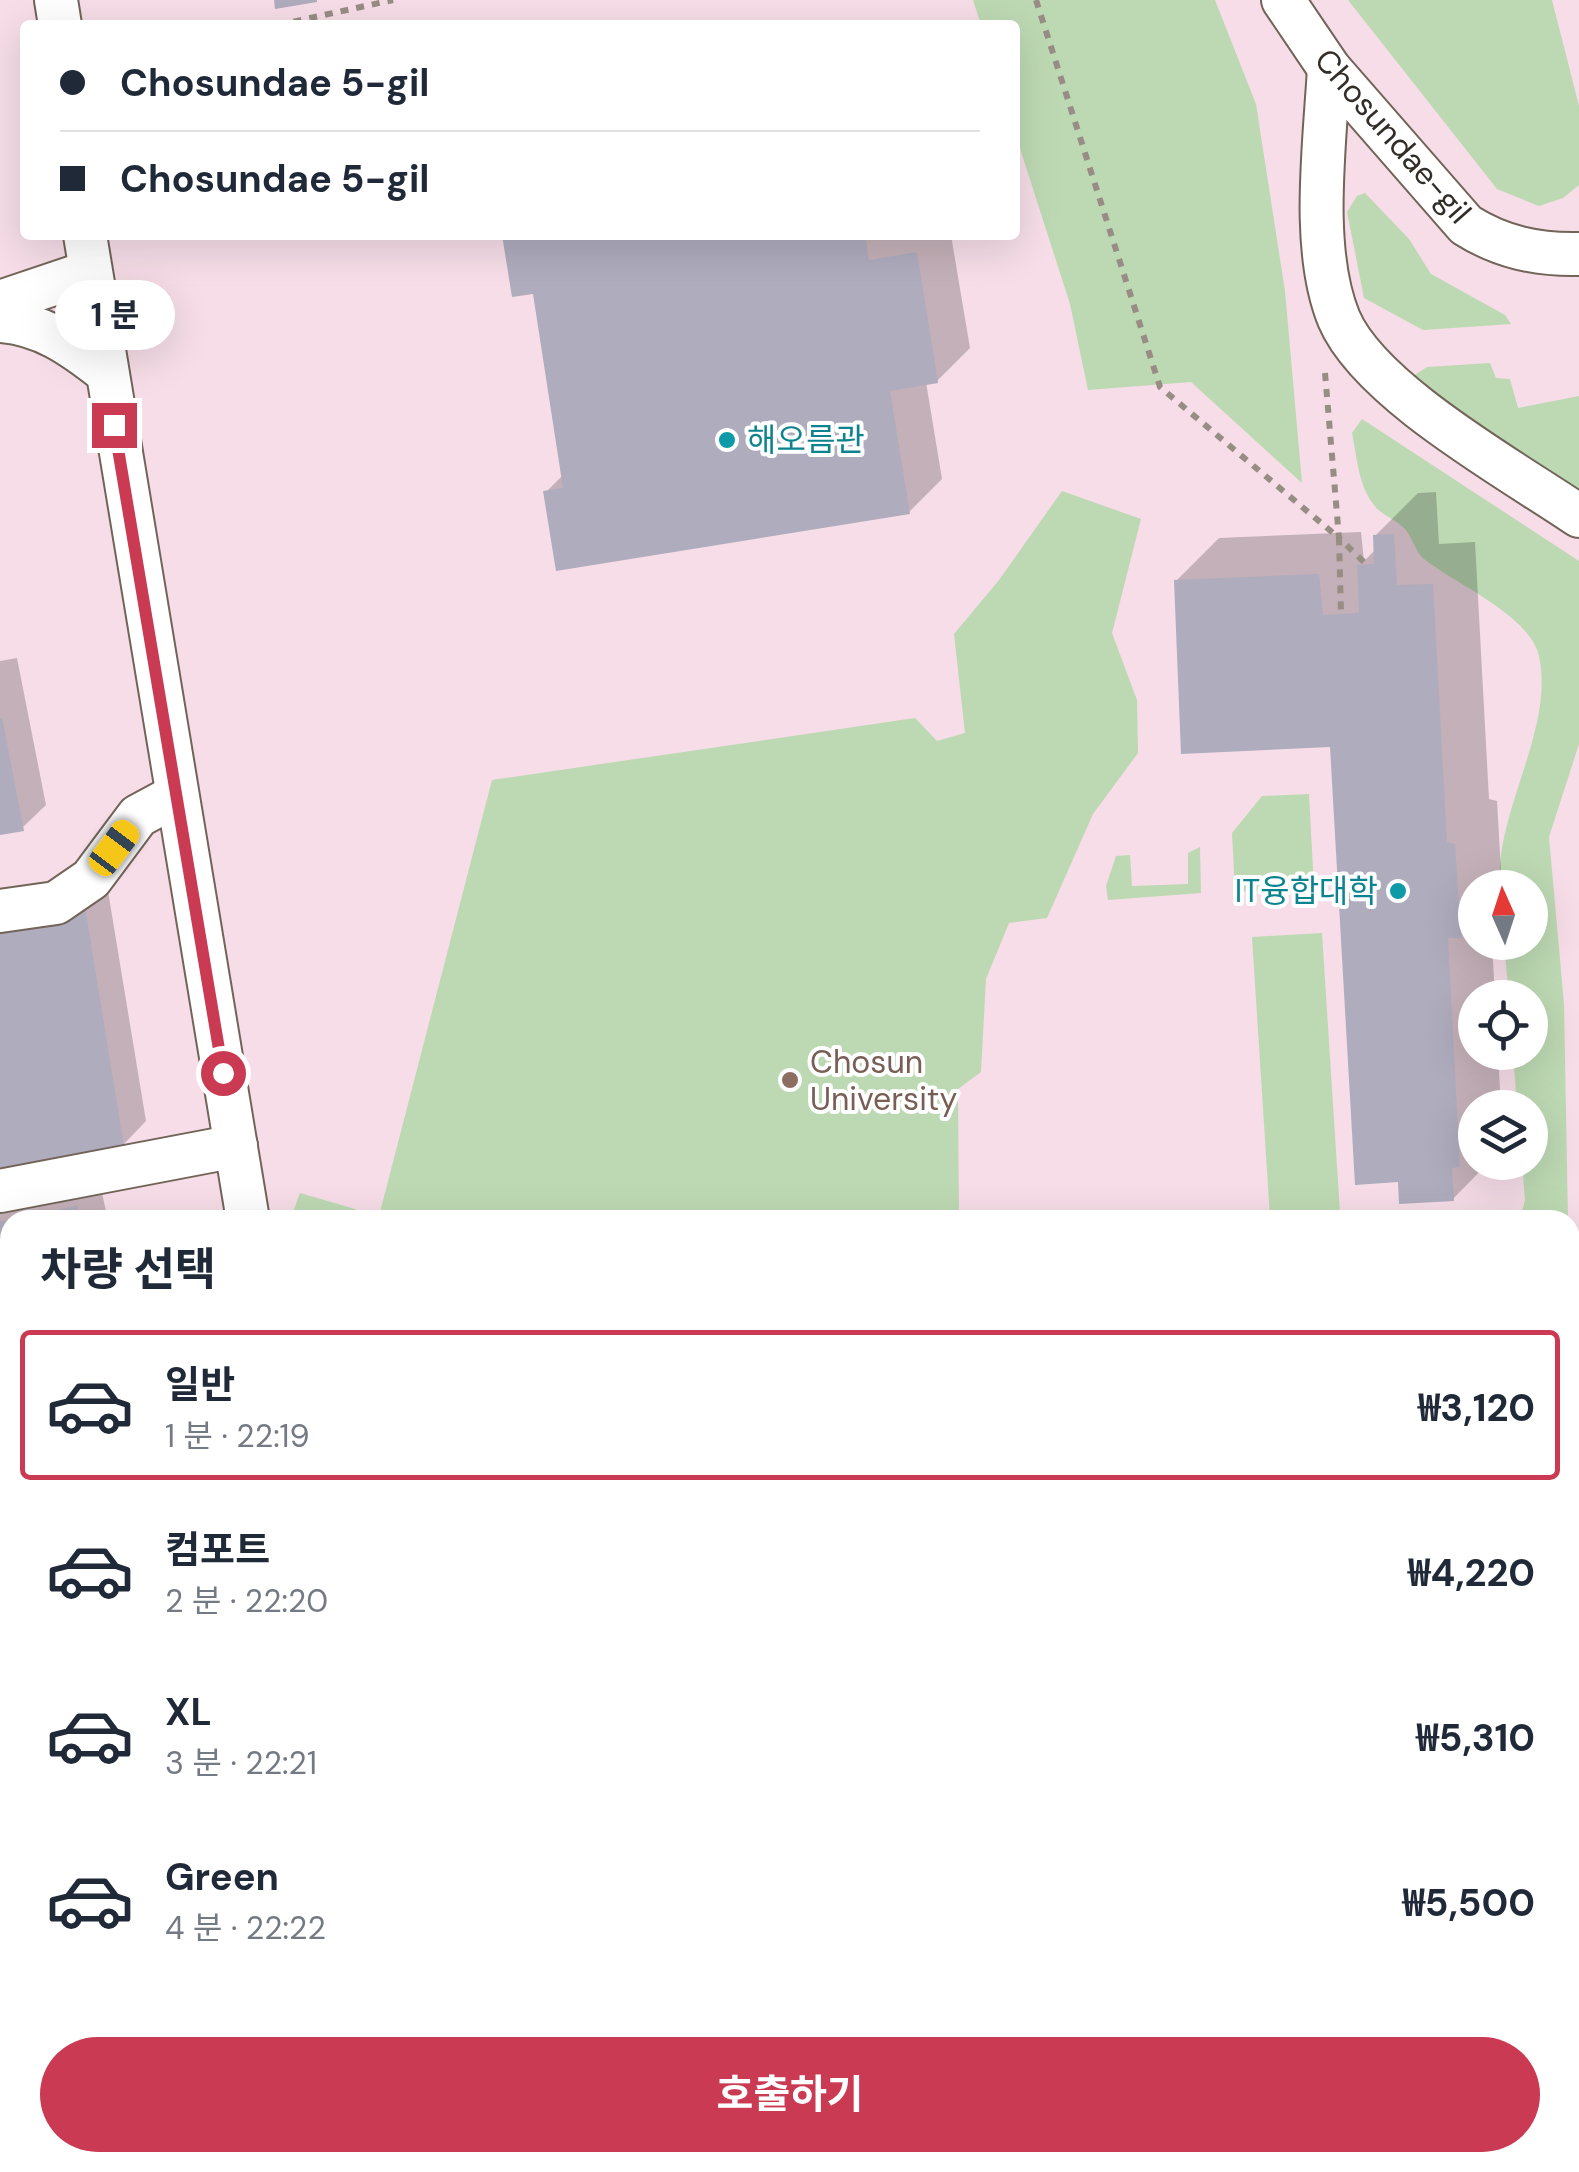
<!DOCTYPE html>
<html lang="ko">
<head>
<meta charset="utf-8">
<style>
	body { margin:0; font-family:"DM Sans","Noto Sans KR",sans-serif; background:#f6f6f7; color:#1f2937; height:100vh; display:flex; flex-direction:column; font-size:38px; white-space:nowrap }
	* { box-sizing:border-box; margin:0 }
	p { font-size:32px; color:#747a83 }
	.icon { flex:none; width:55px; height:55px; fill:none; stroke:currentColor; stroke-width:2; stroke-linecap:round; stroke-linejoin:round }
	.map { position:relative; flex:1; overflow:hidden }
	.side { position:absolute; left:0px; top:1210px; width:1580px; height:962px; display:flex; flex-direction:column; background:#fff; border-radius:30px 30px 0 0; box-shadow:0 10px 40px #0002 }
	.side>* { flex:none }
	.top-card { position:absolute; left:20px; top:20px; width:1000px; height:220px; border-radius:10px; box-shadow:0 10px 40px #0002; display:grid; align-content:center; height:220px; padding:0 40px; background:#fff }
	.needle { width:65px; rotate:357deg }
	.buttons { position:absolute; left:1458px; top:870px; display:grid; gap:20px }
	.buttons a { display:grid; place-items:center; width:90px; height:90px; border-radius:50%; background:#fff; box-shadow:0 10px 40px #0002; font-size:50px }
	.end { position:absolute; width:45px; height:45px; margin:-22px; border:12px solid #ca3a53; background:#fff; box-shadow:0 0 0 5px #fff }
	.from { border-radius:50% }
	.bubble { position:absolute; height:70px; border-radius:35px; background:#fff; box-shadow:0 10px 40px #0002; font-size:32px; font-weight:700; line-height:70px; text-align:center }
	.car { position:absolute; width:30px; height:60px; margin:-30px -15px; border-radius:12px; box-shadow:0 0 8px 2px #0007; background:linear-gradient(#f5c518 24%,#345 0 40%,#f5c518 0 76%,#345 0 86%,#f5c518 0) }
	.top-card b { display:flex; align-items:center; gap:35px; height:95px; font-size:38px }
	.top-card b+b { border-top:2px solid #e0e1e3 }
	.top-card i { width:25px; height:25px; background:#1f2937 }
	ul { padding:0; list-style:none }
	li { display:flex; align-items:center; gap:30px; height:150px; margin:0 20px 15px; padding:0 20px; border:5px solid transparent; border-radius:10px }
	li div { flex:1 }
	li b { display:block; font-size:38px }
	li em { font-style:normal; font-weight:700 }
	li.current { border-color:#ca3a53 }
	li>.icon { width:90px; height:90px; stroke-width:1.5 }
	h2 { padding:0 40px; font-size:45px; line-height:120px }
	.action { display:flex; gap:20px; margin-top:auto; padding:20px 40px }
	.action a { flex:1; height:115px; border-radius:60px; background:#ca3a53; color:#fff; font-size:40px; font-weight:700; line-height:115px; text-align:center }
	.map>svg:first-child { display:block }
	.education { fill:#f6dde7; fill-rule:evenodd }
	.green { fill:#bdd9b3 }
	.shadow { fill:#0003 }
	.building { fill:#aeacbd }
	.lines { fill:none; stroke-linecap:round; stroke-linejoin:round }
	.minor-casing { stroke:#726459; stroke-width:46 }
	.path { stroke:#988d84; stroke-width:6; stroke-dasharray:8 8; stroke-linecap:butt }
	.minor { stroke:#fff; stroke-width:42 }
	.route { stroke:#ca3a53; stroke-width:12 }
	.culture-dot { fill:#0f9aa8; stroke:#fff; stroke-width:4 }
	.education-dot { fill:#8d6e63; stroke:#fff; stroke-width:4 }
	.labels { text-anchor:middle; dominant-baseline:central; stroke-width:8; stroke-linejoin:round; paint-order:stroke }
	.street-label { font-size:32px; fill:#332d28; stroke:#fff }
	.culture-label { font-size:32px; fill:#0d838f; stroke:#fff; text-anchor:start }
	.education-label { font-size:32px; fill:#785e54; stroke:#fff; text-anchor:start }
</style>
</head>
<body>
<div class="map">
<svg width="1579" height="2172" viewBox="0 0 1579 2172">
	<rect width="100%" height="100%" fill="#fbebde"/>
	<path class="education" d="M0 0H1579V2172H0ZM25 25H1015V235H25ZM1475 888H1530V942H1475ZM1475 998H1530V1052H1475ZM1475 1108H1530V1162H1475ZM10 1220H1570V2162H10Z"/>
	<g class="green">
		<polygon points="973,0 1215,0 1256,104 1285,291 1302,483 1191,382 1088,390 1070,304 1015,133 1015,25 981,25"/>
		<polygon points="1348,0 1552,0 1579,106 1579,185 1563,198 1539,206 1497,189"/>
		<polygon points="1365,193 1409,239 1431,274 1505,315 1511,324 1423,330 1364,298 1347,212 1357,196"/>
		<polygon points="1490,363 1496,378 1510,379 1518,408 1579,396 1579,493 1570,495 1410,378 1427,367"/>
		<path d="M1362 419 1579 561V744L1549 837 1564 1004 1568 1220H1520L1525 1200 1522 1163 1530 1162V1108L1517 1107 1513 1053 1530 1052V998L1509 997 1504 943 1530 942V888L1500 887C1494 812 1555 730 1539 656 1530 615 1455 584 1424 559 1415 552 1413 537 1404 528 1395 519 1381 515 1374 505 1358 485 1357 457 1352 433Z"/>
		<polygon points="1062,491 1141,519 1112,633 1137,700 1138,753 1093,814 1047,918 1009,923 986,979 981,1072 958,1089 959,1220 290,1220 300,1193 379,1216 492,780 915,718 937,741 965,733 954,634 999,580"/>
		<polygon points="1309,794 1314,888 1235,892 1232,833 1262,796"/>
		<polygon points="1200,847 1201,893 1108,900 1106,886 1116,856 1130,855 1132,886 1188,884 1188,853"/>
		<polygon points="1322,933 1340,1213 1270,1218 1252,937"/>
		<polygon points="10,1526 10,2162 168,2163 141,2172 0,2172 0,1528"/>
		<polygon points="538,2162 1293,2162 1294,2172 533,2172"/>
	</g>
	<g class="shadow">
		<polygon points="505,235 951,235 970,348 937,381 926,382 942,479 909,512 546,492 564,474 535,291"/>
		<polygon points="1436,492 1439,544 1475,542 1489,799 1497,801 1502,888 1475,888 1475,942 1492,942 1495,998 1475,998 1475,1052 1498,1052 1501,1108 1475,1108 1475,1162 1489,1162 1453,1199 1333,745 1176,581 1219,538 1361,532 1364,561 1376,549 1375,536 1418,493"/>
		<polygon points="17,658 46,805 22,828 0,833 0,661"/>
		<polygon points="107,885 146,1121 123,1145 0,1169 0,905"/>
		<polygon points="100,1184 108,1220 10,1220 10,1457 0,1459 0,1204"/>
		<polygon points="164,1212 166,1220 125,1220"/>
		<polygon points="1579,1454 1579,1695 1570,1709 1570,1463"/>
		<polygon points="1570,1837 1579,1838 1579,2172 1378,2172 1570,2162"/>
		<polygon points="260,2162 372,2162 376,2172 264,2172"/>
	</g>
	<g class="building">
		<polygon points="274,0 317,0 317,2 275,9"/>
		<polygon points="502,235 523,235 524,239 548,235 865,235 869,260 917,252 938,383 890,391 910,514 556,571 543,491 563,488 533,294 512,297"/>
		<polygon points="1394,534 1397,585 1433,584 1447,842 1455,844 1461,938 1448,938 1460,1167 1452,1168 1454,1201 1399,1204 1398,1182 1355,1185 1330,747 1181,754 1174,580 1319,574 1323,615 1359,613 1357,565 1374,564 1373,535"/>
		<polygon points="2,718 24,831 0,835 0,719"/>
		<polygon points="85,907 124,1147 0,1172 0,923"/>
		<polygon points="77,1206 80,1220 15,1220 15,1218"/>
		<polygon points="10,1220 10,1460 0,1462 0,1221"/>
		<polygon points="1570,1464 1579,1467 1579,1643 1570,1667"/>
		<polygon points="1570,1873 1579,1874 1579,2172 1375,2172 1374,2162 1570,2162"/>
		<polygon points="258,2162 342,2162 345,2172 261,2172"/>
	</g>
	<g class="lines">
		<g class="minor-casing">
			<g id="minor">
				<polyline points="56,0 60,25"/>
				<path d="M1283 0 1329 68 1466 225C1501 247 1537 255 1579 254"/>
				<path d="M1329 68C1325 142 1310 249 1339 319 1370 392 1513 471 1579 516"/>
				<polyline points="85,235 248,1220"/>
				<polyline points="0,302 89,272"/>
				<path d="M0 321C42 324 72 345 105 371"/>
				<polyline points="0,911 56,903 91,879 138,816 177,795"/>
				<polyline points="0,1191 236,1146"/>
				<polyline points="1570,1332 1579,1324"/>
				<polyline points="0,1502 10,1500"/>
				<polyline points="497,2172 497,2162"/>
			</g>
		</g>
		<g class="path">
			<polyline points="1036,0 1160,387 1339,538 1341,614"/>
			<polyline points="278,25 393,0"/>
			<polyline points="1325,373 1339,538 1366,564"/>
		</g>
		<use href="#minor" class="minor"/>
	</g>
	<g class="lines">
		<polyline class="route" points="114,425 223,1073"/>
	</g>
	<g class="culture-dot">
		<circle cx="727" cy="440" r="10"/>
		<circle cx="1398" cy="891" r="10"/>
	</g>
	<circle class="education-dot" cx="790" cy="1080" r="10"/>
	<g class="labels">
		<g class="street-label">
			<text transform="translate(1393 136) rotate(49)">Chosundae-gil</text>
		</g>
		<g class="culture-label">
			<text x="747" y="440">해오름관</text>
			<text x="1378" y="891" text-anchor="end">IT융합대학</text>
		</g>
		<g class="education-label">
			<text x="810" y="1062">Chosun<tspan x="810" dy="37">University</tspan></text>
		</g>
	</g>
</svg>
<div class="buttons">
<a><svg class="needle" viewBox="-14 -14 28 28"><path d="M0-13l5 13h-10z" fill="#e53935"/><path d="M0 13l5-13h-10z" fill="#747a83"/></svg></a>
<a><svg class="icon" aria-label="locate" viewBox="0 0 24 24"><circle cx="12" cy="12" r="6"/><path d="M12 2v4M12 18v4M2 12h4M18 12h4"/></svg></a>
<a><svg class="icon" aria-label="layers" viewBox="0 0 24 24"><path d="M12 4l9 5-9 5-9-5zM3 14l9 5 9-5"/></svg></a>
</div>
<i class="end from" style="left:223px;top:1073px"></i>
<i class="end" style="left:114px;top:425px"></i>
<div class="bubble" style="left:55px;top:280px;width:120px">1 분</div>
<i class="car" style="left:114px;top:848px;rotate:37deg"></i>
<div class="top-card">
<b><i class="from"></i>Chosundae 5-gil</b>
<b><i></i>Chosundae 5-gil</b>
</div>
<section class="side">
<h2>차량 선택</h2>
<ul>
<li class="current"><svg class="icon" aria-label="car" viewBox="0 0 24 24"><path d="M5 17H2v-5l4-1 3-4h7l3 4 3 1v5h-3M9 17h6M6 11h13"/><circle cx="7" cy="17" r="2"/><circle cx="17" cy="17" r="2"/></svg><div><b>일반</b><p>1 분 · 22:19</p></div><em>₩3,120</em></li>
<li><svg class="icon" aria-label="car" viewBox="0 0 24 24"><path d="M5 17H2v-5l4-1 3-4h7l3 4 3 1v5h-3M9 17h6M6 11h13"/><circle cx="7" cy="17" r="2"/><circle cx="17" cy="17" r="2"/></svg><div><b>컴포트</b><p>2 분 · 22:20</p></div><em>₩4,220</em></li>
<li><svg class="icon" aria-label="car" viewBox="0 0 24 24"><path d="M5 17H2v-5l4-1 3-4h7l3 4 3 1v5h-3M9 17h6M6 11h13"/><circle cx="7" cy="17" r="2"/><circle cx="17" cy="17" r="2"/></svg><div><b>XL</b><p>3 분 · 22:21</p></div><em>₩5,310</em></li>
<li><svg class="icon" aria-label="car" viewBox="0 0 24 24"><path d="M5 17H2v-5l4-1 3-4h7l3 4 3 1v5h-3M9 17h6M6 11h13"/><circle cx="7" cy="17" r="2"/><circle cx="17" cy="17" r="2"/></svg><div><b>Green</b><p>4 분 · 22:22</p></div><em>₩5,500</em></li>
</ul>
<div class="action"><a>호출하기</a></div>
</section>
</div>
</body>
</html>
